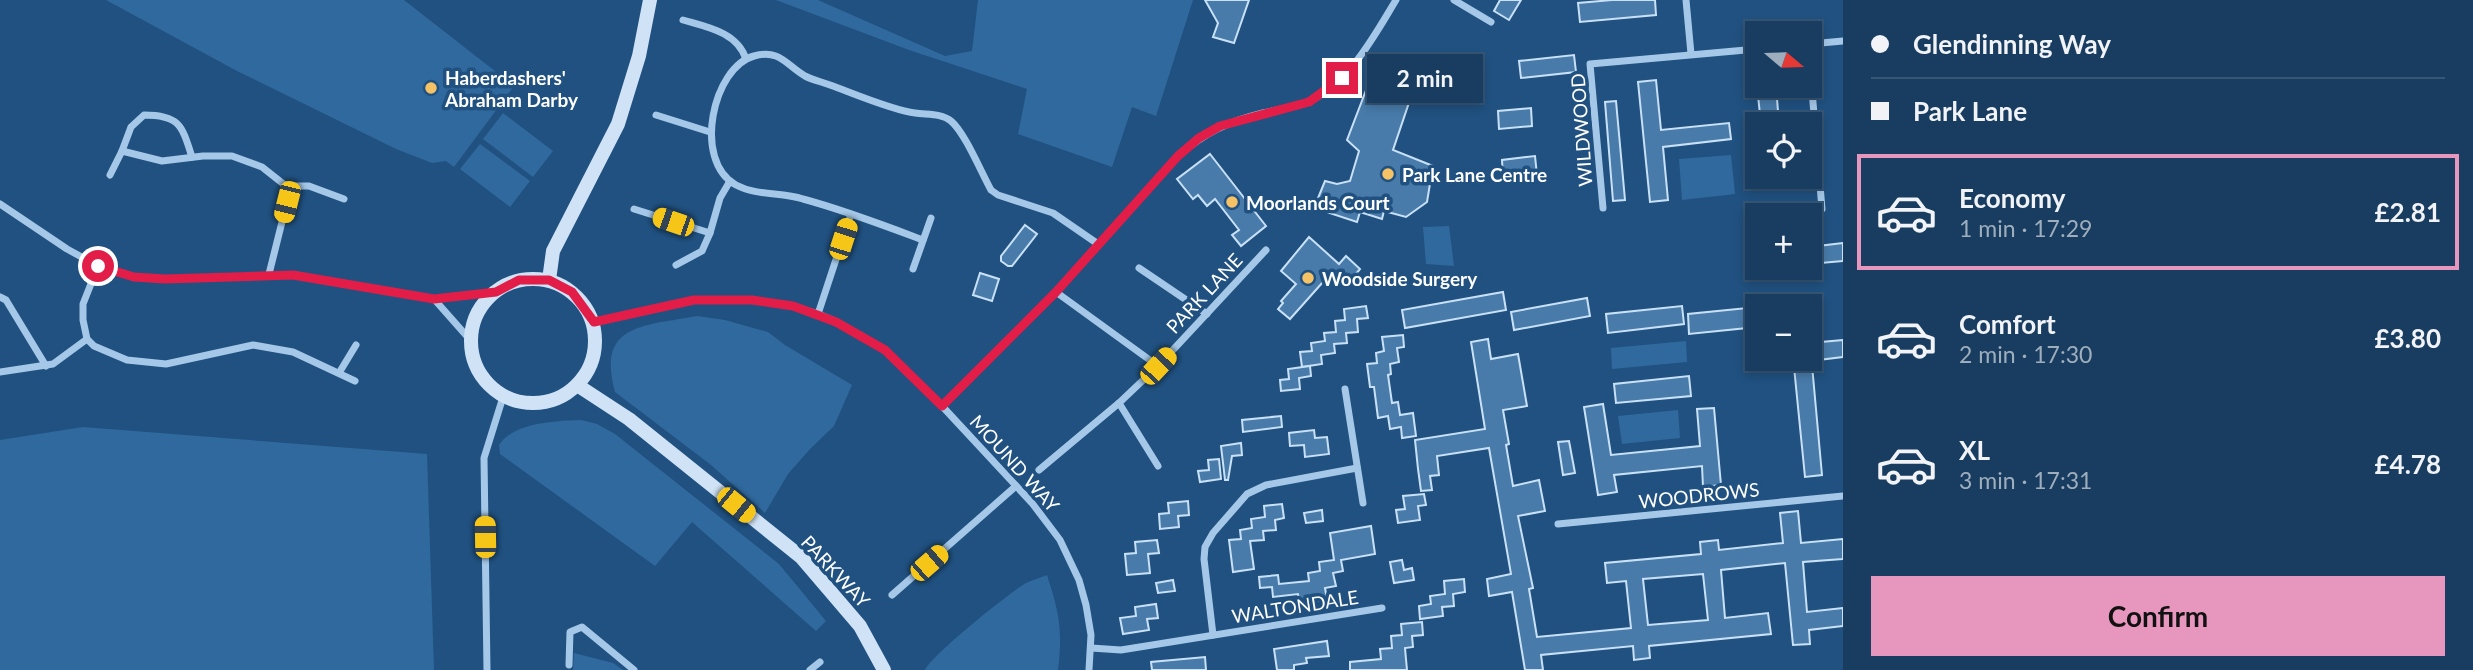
<!DOCTYPE html>
<html lang="en">
<head>
<meta charset="utf-8">
<style>
	body { margin:0; font-family:Lato,sans-serif; background:#254869; color:#f1f3f6; height:100vh; display:flex; flex-direction:column; font-size:26px; white-space:nowrap }
	* { box-sizing:border-box; margin:0 }
	p { font-size:23px; color:#9faebd }
	.icon { flex:none; width:38px; height:38px; fill:none; stroke:currentColor; stroke-width:2; stroke-linecap:round; stroke-linejoin:round }
	.map { position:relative; flex:1; overflow:hidden }
	.side { display:flex; flex-direction:column; background:#183d60; width:630px }
	.side>* { flex:none }
	.top-card { display:grid; align-content:center; height:154px; padding:0 28px; background:#183d60 }
	.needle { width:46px; rotate:109deg }
	.tools { position:absolute; left:1745px; top:21px; display:grid; gap:14px }
	.tools a { display:grid; place-items:center; width:77px; height:77px; border-radius:0px; background:#183d60; box-shadow:0 4px 10px #0003,0 0 0 2px #365675; font-size:35px }
	.end { position:absolute; width:32px; height:32px; margin:-16px; border:9px solid #e11d48; background:#fff; box-shadow:0 0 0 4px #fff }
	.from { border-radius:50% }
	.bubble { position:absolute; height:49px; border-radius:0px; background:#183d60; box-shadow:0 4px 10px #0003,0 0 0 2px #365675; font-size:23px; font-weight:700; line-height:49px; text-align:center }
	.car { position:absolute; width:21px; height:42px; margin:-21px -10px; border-radius:9px; box-shadow:0 0 5px 2px #0007; background:linear-gradient(#f5c518 24%,#345 0 40%,#f5c518 0 76%,#345 0 86%,#f5c518 0) }
	.top-card b { display:flex; align-items:center; gap:24px; height:66px; font-size:26px }
	.top-card b+b { border-top:2px solid #365675 }
	.top-card i { width:18px; height:18px; background:#f1f3f6 }
	ul { padding:0; list-style:none }
	li { display:flex; align-items:center; gap:21px; height:116px; margin:0 14px 10px; padding:0 14px; border:4px solid transparent; border-radius:0px }
	li div { flex:1 }
	li b { display:block; font-size:26px }
	li em { font-style:normal; font-weight:700 }
	li.on { border-color:#e797bd }
	li>.icon { width:63px; height:63px; stroke-width:1.5 }
	.button { display:flex; gap:14px; margin-top:auto; padding:14px 28px }
	.button a { flex:1; height:80px; border-radius:0px; background:#e797bd; color:#111; font-size:28px; font-weight:700; line-height:80px; text-align:center }
	main { display:flex; flex:1; min-height:0 }
	.map>svg:first-child { display:block }
	.green { fill:#30699d }
	.building { fill:#487baa; stroke:#c9e1f6; stroke-width:2; fill-rule:evenodd }
	.lines { fill:none; stroke-linecap:round; stroke-linejoin:round }
	.street { stroke:#a5c8e8; stroke-width:7 }
	.secondary { stroke:#d0e3f6; stroke-width:14 }
	.route { stroke:#e11d48; stroke-width:9 }
	.poi-dot { fill:#f5c266; stroke:#205180; stroke-width:2.5 }
	.labels { text-anchor:middle; dominant-baseline:central; stroke-width:7; stroke-linejoin:round; paint-order:stroke }
	.poi-label { font-size:19px; font-weight:bold; fill:#fff; stroke:#205180; text-anchor:start }
	.street-label { font-size:19px; fill:#fff; stroke:#205180 }
</style>
</head>
<body>
<main>
<div class="map">
<svg width="1843" height="670" viewBox="0 0 1843 670">
	<rect width="100%" height="100%" fill="#205180"/>
	<g class="green">
		<polygon points="106,0 404,0 514,86 454,167 446,161 432,163 396,149 237,71"/>
		<polygon points="776,0 818,0 945,56 972,51 978,0 1193,0 1156,116 1132,107 1112,167 1018,134 1027,89 909,50"/>
		<polygon points="503,113 553,151 533,177 483,139"/>
		<polygon points="480,144 530,181 510,207 460,169"/>
		<polygon points="1731,155 1735,194 1682,200 1679,159"/>
		<polygon points="1449,226 1454,266 1426,264 1423,227"/>
		<path d="M697 316 725 320 768 332 785 345 852 385 834 426 810 449 788 474 765 513 711 465 615 392C596 323 645 326 697 316Z"/>
		<polygon points="1686,341 1687,362 1612,369 1611,348"/>
		<polygon points="1678,410 1680,438 1622,444 1618,416"/>
		<path d="M581 420 597 424 615 434 779 564 826 621 816 631 692 522 655 566 500 454 499 445C514 422 556 421 581 420Z"/>
		<polygon points="83,427 427,454 434,670 0,670 0,440"/>
		<path d="M1047 575C1059 612 1063 630 1058 670H925C932 655 1009 593 1026 583 1032 580 1040 578 1047 575Z"/>
		<polygon points="574,653 613,663 623,670 573,670"/>
	</g>
	<g class="building">
		<polygon points="1205,0 1249,0 1234,43 1213,37 1218,23"/>
		<polygon points="1500,0 1521,0 1509,20 1494,11"/>
		<polygon points="1612,0 1655,0 1656,15 1580,22 1578,3"/>
		<polygon points="1574,55 1576,72 1521,78 1519,61"/>
		<polygon points="1392,66 1418,76 1393,150 1433,166 1427,202 1406,217 1384,211 1382,219 1360,212 1357,222 1314,208 1325,181 1337,184 1350,181 1359,151 1347,140 1373,72 1390,73"/>
		<polygon points="1656,80 1661,130 1729,123 1731,139 1663,147 1668,200 1650,202 1638,82"/>
		<polygon points="1757,86 1776,86 1779,124 1761,124"/>
		<polygon points="1616,101 1625,200 1613,201 1605,102"/>
		<polygon points="1531,108 1532,126 1499,129 1498,111"/>
		<polygon points="1210,154 1266,226 1241,246 1232,235 1239,230 1215,199 1207,206 1198,195 1193,199 1177,179"/>
		<polygon points="1535,156 1537,175 1503,178 1502,160"/>
		<polygon points="1025,225 1037,234 1012,266 1008,266 1001,261 1001,256"/>
		<polygon points="1309,237 1339,264 1346,256 1360,269 1346,286 1331,273 1290,319 1278,309 1283,303 1281,301 1296,284 1281,271"/>
		<polygon points="1843,243 1843,261 1810,264 1810,247"/>
		<polygon points="980,273 999,279 992,301 973,295"/>
		<polygon points="1503,292 1506,310 1405,328 1402,310"/>
		<polygon points="1587,298 1590,316 1514,330 1511,312"/>
		<polygon points="1366,306 1368,318 1357,319 1358,332 1346,333 1347,343 1334,344 1335,353 1321,355 1322,364 1302,367 1300,352 1312,351 1311,343 1325,341 1324,333 1336,332 1335,321 1345,320 1344,309"/>
		<polygon points="1682,306 1684,324 1608,333 1606,314"/>
		<polygon points="1757,307 1757,327 1689,334 1688,314"/>
		<polygon points="1403,335 1404,347 1397,348 1399,362 1390,364 1391,374 1388,375 1392,403 1398,402 1400,415 1413,413 1416,436 1402,438 1401,427 1390,429 1388,416 1378,418 1374,387 1370,387 1367,364 1377,363 1376,353 1384,351 1382,337"/>
		<path d="M1488 339 1491 359 1518 354 1527 406 1503 410 1509 444 1506 445 1513 486 1539 480 1545 511 1518 516 1533 588 1529 589 1537 637 1631 628 1626 581 1607 583 1605 563 1701 554 1700 542 1718 540 1719 550 1783 543 1780 513 1798 511 1801 543 1843 539V559L1803 562 1807 612 1843 608V626L1809 630 1810 644 1793 645 1785 563 1721 570 1725 618 1768 613 1771 634 1649 646 1650 658 1634 660 1633 646 1541 655 1543 670H1525L1512 592 1489 596 1487 579 1511 574 1489 448 1437 456 1439 475 1430 476 1432 490 1421 491 1418 469 1415 440 1485 429 1471 342ZM1703 574 1708 620 1648 625 1643 579Z"/>
		<polygon points="1843,340 1843,357 1810,361 1810,343"/>
		<polygon points="1812,365 1822,475 1805,477 1794,367"/>
		<polygon points="1310,366 1311,376 1299,378 1300,389 1281,391 1280,380 1289,379 1288,369"/>
		<polygon points="1689,376 1691,396 1616,403 1614,384"/>
		<polygon points="1603,404 1611,455 1700,446 1697,409 1714,408 1721,485 1703,487 1702,466 1614,475 1617,492 1598,495 1584,407"/>
		<polygon points="1281,416 1282,427 1243,432 1242,420"/>
		<polygon points="1314,430 1315,438 1327,437 1329,454 1305,457 1304,445 1290,446 1289,433"/>
		<polygon points="1569,441 1575,473 1563,475 1558,442"/>
		<polygon points="1241,443 1242,455 1232,456 1228,480 1225,480 1221,446"/>
		<polygon points="1219,459 1221,479 1200,482 1198,471 1209,470 1208,460"/>
		<polygon points="1424,494 1426,505 1418,506 1420,520 1398,523 1396,510 1405,509 1403,496"/>
		<polygon points="1188,501 1189,515 1178,516 1179,527 1160,529 1159,514 1169,513 1168,503"/>
		<polygon points="1282,504 1284,518 1275,520 1276,530 1263,531 1264,540 1250,541 1254,569 1233,572 1229,540 1241,539 1240,530 1252,528 1251,519 1265,517 1264,506"/>
		<polygon points="1322,510 1323,521 1306,523 1304,513"/>
		<polygon points="1371,526 1375,554 1341,560 1343,571 1333,573 1336,586 1325,588 1327,599 1300,604 1298,594 1273,597 1272,587 1260,588 1259,577 1278,575 1279,584 1309,581 1308,573 1320,571 1319,562 1334,560 1330,533"/>
		<polygon points="1157,540 1159,553 1148,554 1150,573 1127,575 1125,554 1136,553 1135,542"/>
		<polygon points="1402,560 1404,570 1412,568 1414,580 1394,583 1390,562"/>
		<polygon points="1464,579 1465,592 1453,594 1454,606 1442,607 1443,616 1420,619 1419,606 1431,604 1430,596 1445,594 1444,581"/>
		<polygon points="1173,580 1175,591 1158,593 1156,583"/>
		<polygon points="1156,604 1158,618 1147,619 1149,630 1123,634 1120,618 1136,616 1135,607"/>
		<polygon points="1422,622 1423,635 1412,636 1413,647 1405,648 1407,670 1350,670 1350,662 1381,659 1380,649 1392,648 1391,636 1402,635 1401,624"/>
		<polygon points="1327,641 1329,656 1306,658 1307,663 1294,665 1294,670 1277,670 1274,649"/>
		<polygon points="1205,657 1206,670 1152,670 1151,662"/>
	</g>
	<g class="lines">
		<g class="street">
			<polyline points="1454,0 1491,22"/>
			<polyline points="1686,0 1691,54"/>
			<path d="M683 20C707 27 737 32 746 59"/>
			<polyline points="1810,44 1843,41"/>
			<polyline points="656,115 710,132"/>
			<path d="M122 151 131 127 144 115C180 115 182 126 192 157"/>
			<polyline points="110,175 122,151 162,161 203,156 232,156 262,167 286,186 309,186 344,199"/>
			<polyline points="0,204 67,249 98,266 134,277 165,279 293,275 434,299 496,292"/>
			<polyline points="1603,208 1590,64 1757,49"/>
			<polyline points="634,209 710,233"/>
			<polyline points="1763,214 1822,209 1810,67"/>
			<path d="M923 240C883 225 844 210 803 199 781 192 757 196 736 185 692 161 713 67 754 56 780 49 786 65 805 76 813 80 822 82 830 85 852 93 894 111 915 113 927 115 941 113 951 121 965 133 981 172 991 190L998 195 1053 213 1098 244"/>
			<polyline points="676,265 702,251 710,233 720,198 730,181"/>
			<polyline points="98,266 83,304 83,320 87,339 94,346 127,360 166,364 253,345 293,352 355,381"/>
			<polyline points="1139,268 1207,314"/>
			<polyline points="913,269 931,218"/>
			<polyline points="269,274 287,202 286,186"/>
			<polyline points="1056,292 1158,366"/>
			<polyline points="0,297 6,300 46,366"/>
			<polyline points="434,299 472,342"/>
			<polyline points="818,314 851,214"/>
			<polyline points="594,322 694,300 752,300 793,306 818,314 837,322 885,350 942,406 1032,503 1060,540 1079,580 1086,605 1091,635 1089,670"/>
			<polyline points="0,372 53,364 87,339"/>
			<polyline points="339,373 356,345"/>
			<polyline points="1345,389 1363,503"/>
			<polyline points="1119,403 1158,466"/>
			<path d="M942 406 1056 292 1178 156C1206 132 1227 122 1263 113 1279 109 1295 108 1310 101 1351 80 1373 38 1396 0"/>
			<polyline points="1039,470 1119,403 1158,366 1266,250"/>
			<polyline points="1558,524 1843,496"/>
			<polyline points="892,595 1016,486"/>
			<polyline points="1213,635 1204,559 1205,547 1213,533 1247,494 1266,485 1357,468"/>
			<polyline points="1091,648 1121,650 1382,608"/>
			<polyline points="569,665 570,632 582,627 634,670"/>
			<polyline points="487,670 484,458 503,397"/>
			<polyline points="810,670 820,662"/>
		</g>
		<g class="secondary">
			<circle cx="533" cy="341" r="62"/>
			<polyline points="549,280 553,251 618,124 639,56 650,0"/>
			<polyline points="577,385 629,419 801,557 860,626 884,670"/>
		</g>
	</g>
	<g class="lines">
		<polyline class="route" points="98,266 134,277 165,279 293,275 434,299 496,292 519,280 549,280 572,292 594,322 694,300 752,300 793,306 836,322 885,350 942,406 1056,292 1178,156 1199,138 1220,126 1309,102 1342,78"/>
	</g>
	<g class="poi-dot">
		<circle cx="431" cy="88" r="7"/>
		<circle cx="1388" cy="174" r="7"/>
		<circle cx="1232" cy="202" r="7"/>
		<circle cx="1308" cy="278" r="7"/>
	</g>
	<g class="labels">
		<g class="poi-label">
			<text x="445" y="77">Haberdashers'<tspan x="445" dy="22">Abraham Darby</tspan></text>
			<text x="1402" y="174">Park Lane Centre</text>
			<text x="1246" y="202">Moorlands Court</text>
			<text x="1322" y="278">Woodside Surgery</text>
		</g>
		<g class="street-label">
			<text transform="translate(1581 130) rotate(-94)">WILDWOOD</text>
			<text transform="translate(1204 293) rotate(-47)">PARK LANE</text>
			<text transform="translate(1015 463) rotate(48)">MOUND WAY</text>
			<text transform="translate(1699 495) rotate(-6)">WOODROWS</text>
			<text transform="translate(836 571) rotate(47)">PARKWAY</text>
			<text transform="translate(1295 606) rotate(-9)">WALTONDALE</text>
		</g>
	</g>
</svg>
<div class="tools">
<a><svg class="needle" viewBox="-14 -14 28 28"><path d="M0-13l5 13h-10z" fill="#e53935"/><path d="M0 13l5-13h-10z" fill="#9faebd"/></svg></a>
<a><svg class="icon" aria-label="locate" viewBox="0 0 24 24"><circle cx="12" cy="12" r="6"/><path d="M12 2v4M12 18v4M2 12h4M18 12h4"/></svg></a>
<a>+</a>
<a>−</a>
</div>
<i class="end from" style="left:98px;top:266px"></i>
<i class="end" style="left:1342px;top:78px"></i>
<div class="bubble" style="left:1367px;top:54px;width:116px">2 min</div>
<i class="car" style="left:287px;top:202px;rotate:194deg"></i>
<i class="car" style="left:673px;top:222px;rotate:289deg"></i>
<i class="car" style="left:843px;top:239px;rotate:18deg"></i>
<i class="car" style="left:1158px;top:366px;rotate:43deg"></i>
<i class="car" style="left:736px;top:505px;rotate:129deg"></i>
<i class="car" style="left:485px;top:537px;rotate:359deg"></i>
<i class="car" style="left:929px;top:563px;rotate:49deg"></i>
</div>
<section class="side">
<div class="top-card">
<b><i class="from"></i>Glendinning Way</b>
<b><i></i>Park Lane</b>
</div>
<ul>
<li class="on"><svg class="icon" aria-label="car" viewBox="0 0 24 24"><path d="M5 17H2v-5l4-1 3-4h7l3 4 3 1v5h-3M9 17h6M6 11h13"/><circle cx="7" cy="17" r="2"/><circle cx="17" cy="17" r="2"/></svg><div><b>Economy</b><p>1 min · 17:29</p></div><em>£2.81</em></li>
<li><svg class="icon" aria-label="car" viewBox="0 0 24 24"><path d="M5 17H2v-5l4-1 3-4h7l3 4 3 1v5h-3M9 17h6M6 11h13"/><circle cx="7" cy="17" r="2"/><circle cx="17" cy="17" r="2"/></svg><div><b>Comfort</b><p>2 min · 17:30</p></div><em>£3.80</em></li>
<li><svg class="icon" aria-label="car" viewBox="0 0 24 24"><path d="M5 17H2v-5l4-1 3-4h7l3 4 3 1v5h-3M9 17h6M6 11h13"/><circle cx="7" cy="17" r="2"/><circle cx="17" cy="17" r="2"/></svg><div><b>XL</b><p>3 min · 17:31</p></div><em>£4.78</em></li>
</ul>
<div class="button"><a>Confirm</a></div>
</section>
</main>
</body>
</html>
